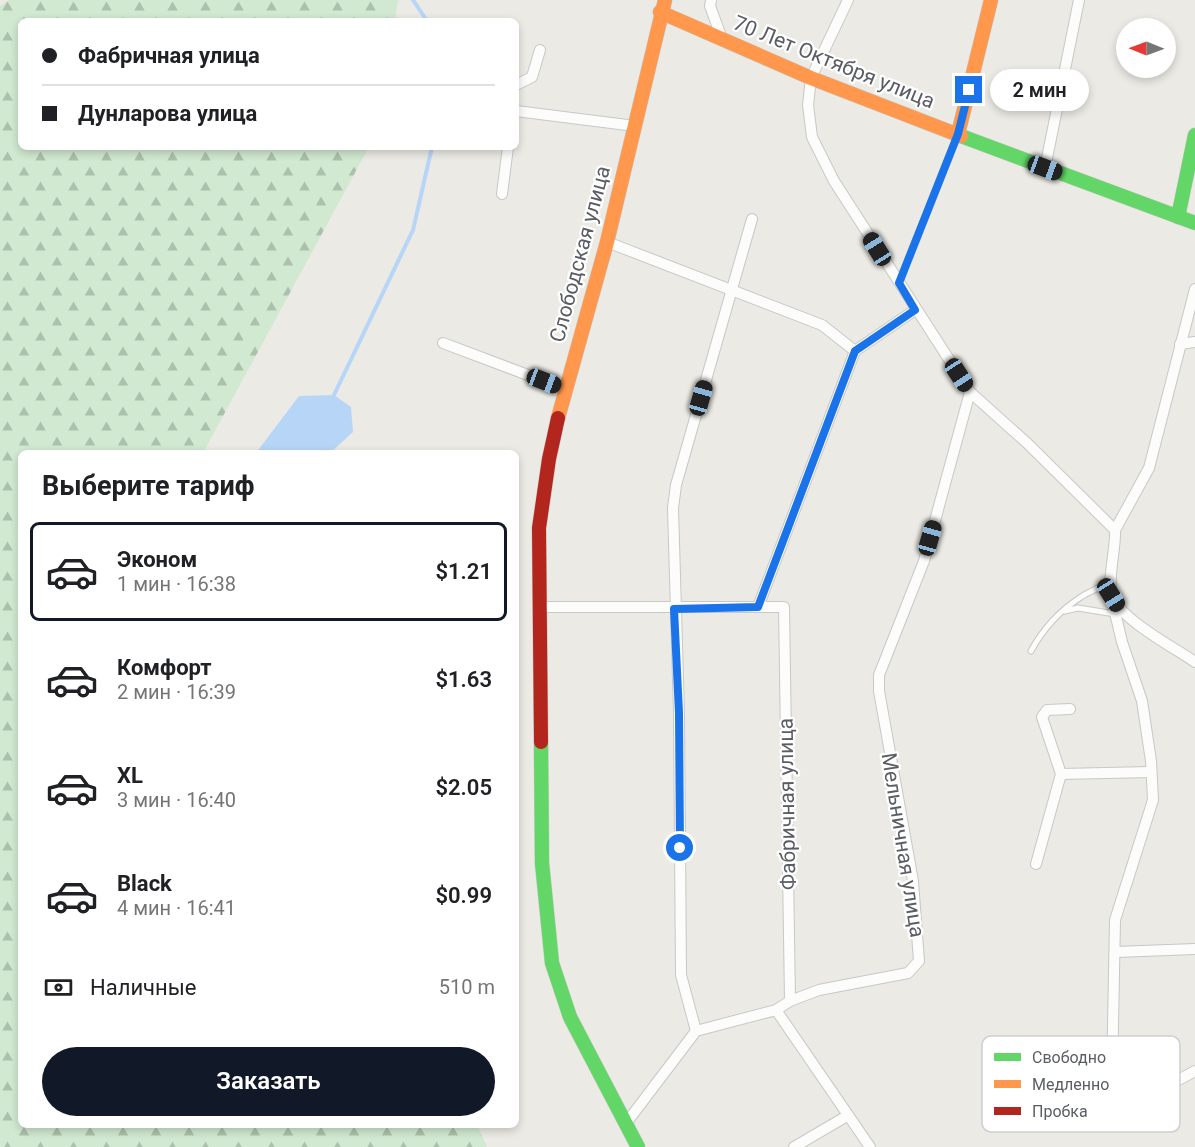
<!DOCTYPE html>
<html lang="ru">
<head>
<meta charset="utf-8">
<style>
	body { margin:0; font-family:Roboto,sans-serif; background:#f2f2f2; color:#202124; height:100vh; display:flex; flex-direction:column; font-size:22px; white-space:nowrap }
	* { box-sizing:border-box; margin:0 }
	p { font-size:20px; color:#757577 }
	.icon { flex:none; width:33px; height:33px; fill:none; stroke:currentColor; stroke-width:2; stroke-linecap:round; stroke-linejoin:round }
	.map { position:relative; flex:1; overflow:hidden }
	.details { position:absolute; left:18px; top:450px; width:501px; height:678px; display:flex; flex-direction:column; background:#fff; border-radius:9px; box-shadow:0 3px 9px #0003 }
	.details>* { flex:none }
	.guide { position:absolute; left:18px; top:18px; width:501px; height:132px; border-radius:9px; box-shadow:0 3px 9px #0003; display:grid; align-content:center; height:132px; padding:0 24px; background:#fff }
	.needle { width:39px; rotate:271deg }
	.tools { position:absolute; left:1116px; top:18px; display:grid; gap:12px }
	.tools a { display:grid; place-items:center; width:60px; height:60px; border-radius:50%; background:#fff; box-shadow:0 3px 9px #0003; font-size:30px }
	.end { position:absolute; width:27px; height:27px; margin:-14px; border:8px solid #1a73e8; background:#fff; box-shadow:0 0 0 3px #fff }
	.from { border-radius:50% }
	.bubble { position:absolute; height:42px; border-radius:21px; background:#fff; box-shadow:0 3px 9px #0003; font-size:20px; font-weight:600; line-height:42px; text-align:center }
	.car { position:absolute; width:18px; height:36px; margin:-18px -9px; border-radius:8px; box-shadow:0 0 4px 2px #0007; background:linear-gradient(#222 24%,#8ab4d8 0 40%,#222 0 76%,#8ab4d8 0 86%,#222 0) }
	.guide b { display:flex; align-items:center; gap:21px; height:57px; font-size:22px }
	.guide b+b { border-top:2px solid #e0e0e0 }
	.guide i { width:15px; height:15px; background:#202124 }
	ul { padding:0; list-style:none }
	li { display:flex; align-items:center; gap:18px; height:99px; margin:0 12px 9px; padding:0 12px; border:3px solid transparent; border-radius:9px }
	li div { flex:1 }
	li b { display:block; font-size:22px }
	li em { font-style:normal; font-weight:600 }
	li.selected { border-color:#111827 }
	li>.icon { width:54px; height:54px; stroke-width:1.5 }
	h2 { padding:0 24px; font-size:27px; line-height:72px }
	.pay { display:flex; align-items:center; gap:15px; height:66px; padding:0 24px; font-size:22px }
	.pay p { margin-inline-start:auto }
	.primary-button { display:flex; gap:12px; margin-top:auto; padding:12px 24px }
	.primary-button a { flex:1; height:69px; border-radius:36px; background:#111827; color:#fff; font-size:24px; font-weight:600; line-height:69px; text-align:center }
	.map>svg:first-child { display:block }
	.forest { fill:url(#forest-firs) }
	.water { fill:#b7d6f7 }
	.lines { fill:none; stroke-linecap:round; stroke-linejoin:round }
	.stream { stroke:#b7d6f7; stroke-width:4 }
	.lane-casing { stroke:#c7c8c7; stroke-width:7 }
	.street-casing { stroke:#c7c8c7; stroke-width:12 }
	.fast-casing { stroke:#c8c9c8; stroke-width:15 }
	.slow-casing { stroke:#c8c9c8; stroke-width:15 }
	.jam-casing { stroke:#c8c9c8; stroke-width:15 }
	.lane { stroke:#fcfcfb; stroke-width:5 }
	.street { stroke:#fcfcfb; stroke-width:10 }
	.fast { stroke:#63d668; stroke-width:14 }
	.slow { stroke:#ff974d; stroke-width:14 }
	.jam { stroke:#b3261e; stroke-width:14 }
	.route { stroke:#1a73e8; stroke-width:8 }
	.labels { text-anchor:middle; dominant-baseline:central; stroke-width:4.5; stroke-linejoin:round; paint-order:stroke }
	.street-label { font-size:21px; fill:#5a5d64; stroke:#fff }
	.key { fill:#fff; stroke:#ceced0; stroke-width:1.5 }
	.key-label { font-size:16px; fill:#5a5d64 }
</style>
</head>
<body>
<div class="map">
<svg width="1195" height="1147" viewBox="0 0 1195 1147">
	<defs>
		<pattern id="forest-firs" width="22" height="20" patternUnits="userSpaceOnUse" patternTransform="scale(1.5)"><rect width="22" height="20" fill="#d1e9d0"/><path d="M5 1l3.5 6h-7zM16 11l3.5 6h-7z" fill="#adc0ac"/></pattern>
	</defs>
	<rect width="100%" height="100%" fill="#ebeae4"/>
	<polygon class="forest" points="9,0 398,0 395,21 21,21 21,147 369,147 203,453 21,453 21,1125 477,1125 487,1147 0,1147 0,6"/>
	<polygon class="water" points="334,395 351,407 353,432 330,453 256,453 299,396"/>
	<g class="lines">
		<g class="stream">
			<polyline points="413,0 427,21"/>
			<polyline points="334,395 413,230 432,147"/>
		</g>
		<g class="lane-casing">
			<g id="lane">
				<polyline points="899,282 958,134"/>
				<polyline points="1065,611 1078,608 1115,614"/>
				<path d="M1031 651C1043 629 1059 611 1081 597 1091 590 1100 590 1108 579"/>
			</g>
		</g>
		<g class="street-casing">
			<g id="street">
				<polyline points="711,0 710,6 722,39"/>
				<path d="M848 0 811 78 808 105 812 137 834 181 970 392 1027 443 1115 530C1116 549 1107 579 1112 595 1118 618 1175 648 1195 662"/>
				<polyline points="516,85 532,77 540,50"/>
				<polyline points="516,111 635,126"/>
				<polyline points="1045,168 1079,0"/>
				<polyline points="502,194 508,147"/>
				<polyline points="607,242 822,325 855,351"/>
				<polyline points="443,343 565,389"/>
				<polyline points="1180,344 1195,342"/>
				<polyline points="1115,530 1149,468 1195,289"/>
				<polyline points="1113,604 1122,642 1142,701 1151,761 1153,800 1115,920 1112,1079 1127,1108 1195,1071"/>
				<polyline points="539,607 784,607 790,1001"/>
				<polyline points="758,607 855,351 915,310"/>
				<polyline points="1061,774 1151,772"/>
				<polyline points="1036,864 1061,774 1042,717 1047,710 1070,709"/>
				<polyline points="1115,952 1195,949"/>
				<polyline points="776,1010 870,1147"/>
				<polyline points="696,1031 681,975 679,713 673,508 676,485 752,219"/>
				<polyline points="627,1122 696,1031 776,1010 790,1001 819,990 908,973 919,961 913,881 879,691 879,675 924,561 970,392"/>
				<polyline points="794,1147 847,1116"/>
			</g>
		</g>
		<g class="fast-casing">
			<g id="fast">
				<polyline points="961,136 1195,223"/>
				<polyline points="1178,217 1195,135"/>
				<polyline points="541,742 542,863 552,963 570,1017 638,1147"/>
			</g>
		</g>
		<g class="slow-casing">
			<g id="slow">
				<polyline points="660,12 811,78 961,136"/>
				<polyline points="958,134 991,0"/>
				<polyline points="558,418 607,242 665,0"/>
			</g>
		</g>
		<g class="jam-casing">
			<polyline id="jam" points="541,742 539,528 549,459 558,418"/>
		</g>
		<use href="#lane" class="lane"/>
		<use href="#street" class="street"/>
		<use href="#fast" class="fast"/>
		<use href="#slow" class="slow"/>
		<use href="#jam" class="jam"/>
	</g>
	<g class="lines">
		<polyline class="route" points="680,848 679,713 674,609 758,607 855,351 915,310 899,283 958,134 969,90"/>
	</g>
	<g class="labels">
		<g class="street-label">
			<text transform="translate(834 62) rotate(22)">70 Лет Октября улица</text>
			<text transform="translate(580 254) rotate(-75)">Слободская улица</text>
			<text transform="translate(787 804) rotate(-91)">Фабричная улица</text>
			<text transform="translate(903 845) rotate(81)">Мельничная улица</text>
		</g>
	</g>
	<rect x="982" y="1036" width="198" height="96" rx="9" class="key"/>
	<rect x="994" y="1053" width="27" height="8" fill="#63d668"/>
	<rect x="994" y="1080" width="27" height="8" fill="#ff974d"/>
	<rect x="994" y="1107" width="27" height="8" fill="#b3261e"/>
	<g class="key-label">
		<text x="1032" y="1063">Свободно</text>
		<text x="1032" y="1090">Медленно</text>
		<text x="1032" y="1117">Пробка</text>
	</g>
</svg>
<div class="tools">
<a><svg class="needle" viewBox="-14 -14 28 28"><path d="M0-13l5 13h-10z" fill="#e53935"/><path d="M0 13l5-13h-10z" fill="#757577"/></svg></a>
</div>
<i class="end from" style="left:680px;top:848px"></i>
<i class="end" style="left:969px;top:90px"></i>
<div class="bubble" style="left:990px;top:69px;width:99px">2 мин</div>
<i class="car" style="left:1045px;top:168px;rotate:110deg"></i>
<i class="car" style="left:877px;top:249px;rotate:328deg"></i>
<i class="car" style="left:959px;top:375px;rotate:147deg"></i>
<i class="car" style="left:544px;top:381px;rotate:111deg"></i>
<i class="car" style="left:701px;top:398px;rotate:16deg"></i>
<i class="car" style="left:930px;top:538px;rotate:16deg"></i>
<i class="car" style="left:1111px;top:595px;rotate:148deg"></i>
<div class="guide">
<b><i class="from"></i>Фабричная улица</b>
<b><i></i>Дунларова улица</b>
</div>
<section class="details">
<h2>Выберите тариф</h2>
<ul>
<li class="selected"><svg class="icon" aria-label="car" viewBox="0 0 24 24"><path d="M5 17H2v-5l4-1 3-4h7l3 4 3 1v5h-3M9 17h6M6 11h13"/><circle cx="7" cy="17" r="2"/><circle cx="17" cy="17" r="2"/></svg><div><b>Эконом</b><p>1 мин · 16:38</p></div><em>$1.21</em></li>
<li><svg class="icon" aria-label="car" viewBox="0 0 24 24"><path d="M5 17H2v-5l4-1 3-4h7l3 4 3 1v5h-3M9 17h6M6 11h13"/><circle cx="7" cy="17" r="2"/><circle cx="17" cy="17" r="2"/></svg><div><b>Комфорт</b><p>2 мин · 16:39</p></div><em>$1.63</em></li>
<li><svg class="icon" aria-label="car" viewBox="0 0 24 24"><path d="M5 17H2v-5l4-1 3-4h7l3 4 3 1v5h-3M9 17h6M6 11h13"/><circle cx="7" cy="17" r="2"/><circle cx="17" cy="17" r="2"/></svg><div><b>XL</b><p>3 мин · 16:40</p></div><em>$2.05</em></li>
<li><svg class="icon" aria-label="car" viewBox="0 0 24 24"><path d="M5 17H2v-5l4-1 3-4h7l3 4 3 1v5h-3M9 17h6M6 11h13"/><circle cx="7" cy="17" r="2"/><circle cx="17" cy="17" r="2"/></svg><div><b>Black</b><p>4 мин · 16:41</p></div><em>$0.99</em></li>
</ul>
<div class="pay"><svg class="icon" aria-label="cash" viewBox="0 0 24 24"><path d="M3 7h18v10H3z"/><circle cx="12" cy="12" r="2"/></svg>Наличные<p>510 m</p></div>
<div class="primary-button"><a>Заказать</a></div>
</section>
</div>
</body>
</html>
